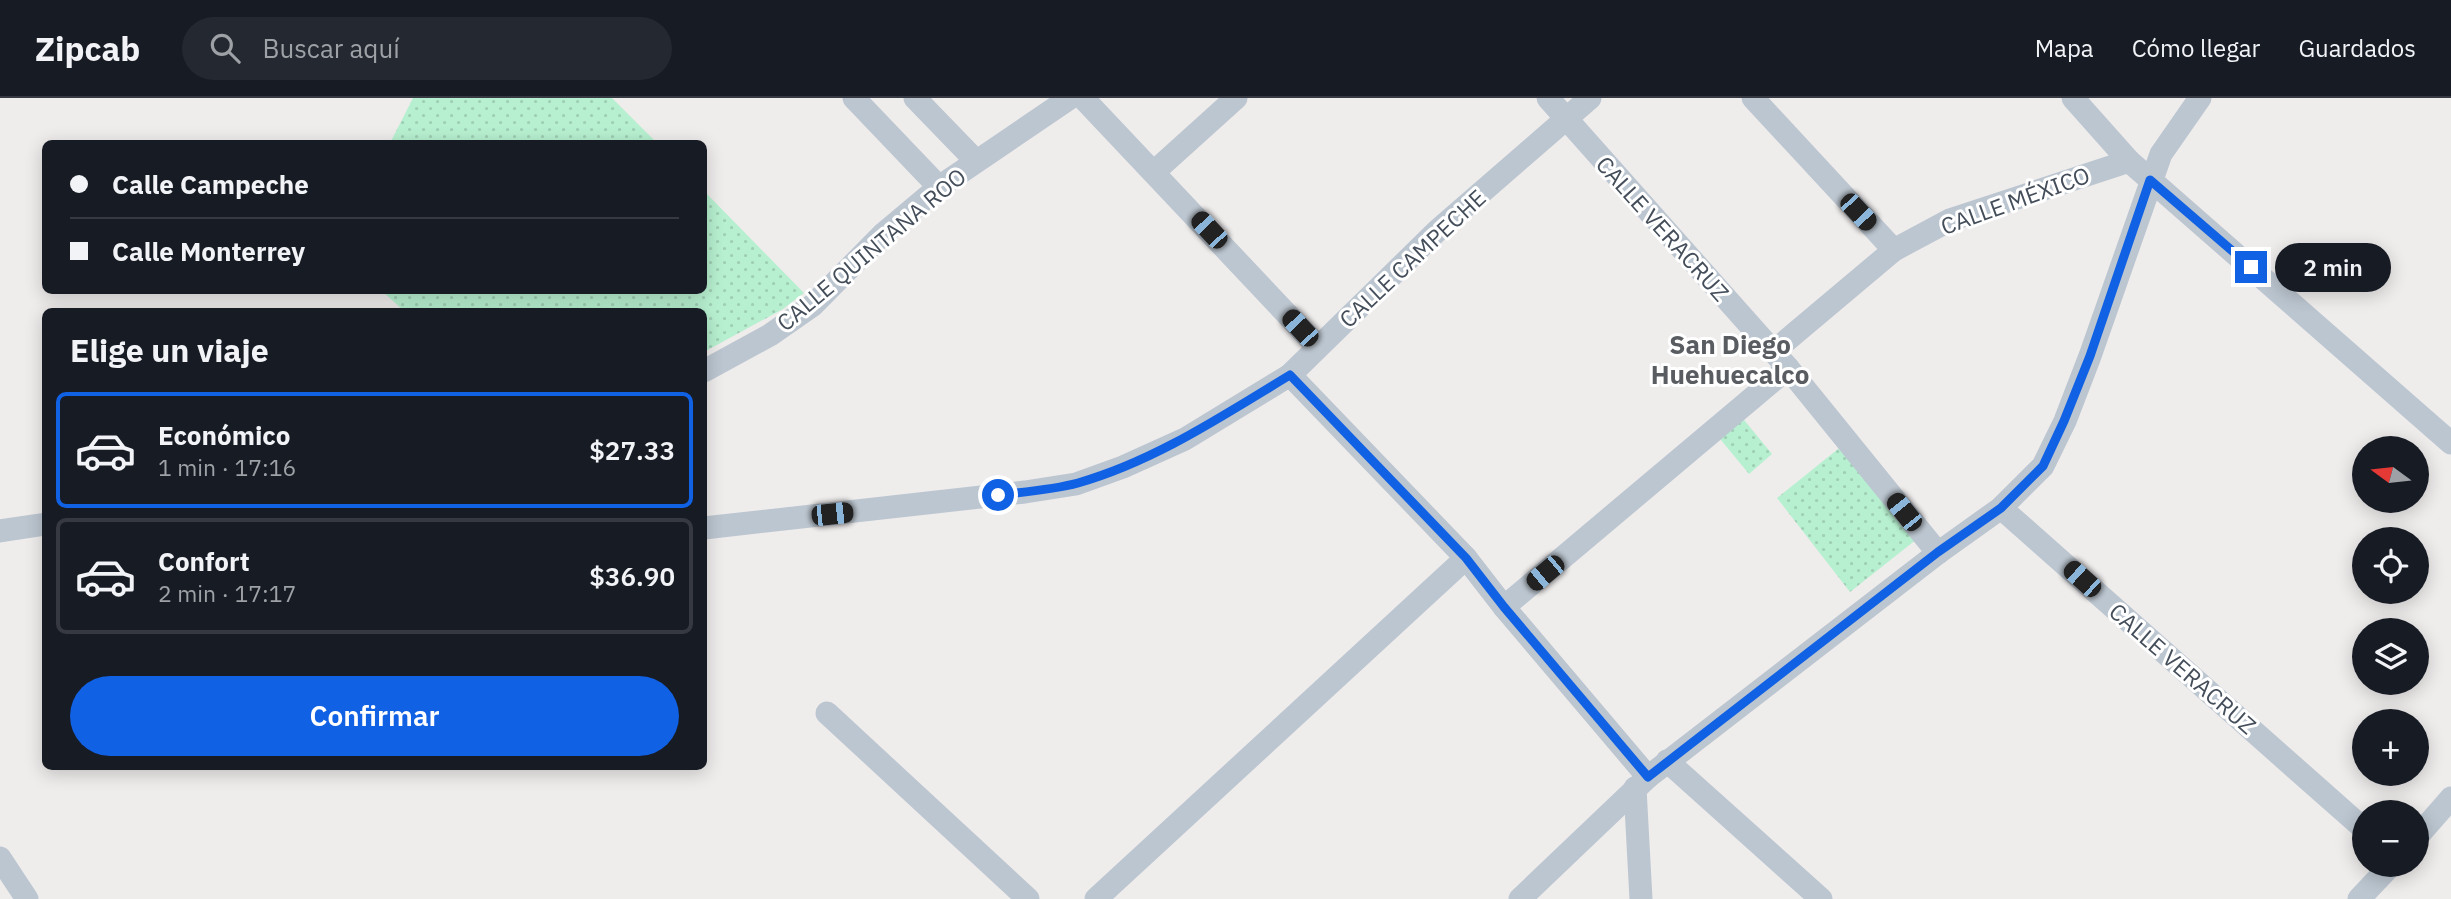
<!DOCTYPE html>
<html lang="es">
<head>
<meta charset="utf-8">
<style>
	body { margin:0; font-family:"IBM Plex Sans",sans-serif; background:#242831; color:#f1f3f6; height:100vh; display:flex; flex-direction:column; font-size:26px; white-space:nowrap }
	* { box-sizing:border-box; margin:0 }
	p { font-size:23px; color:#9ea1a6 }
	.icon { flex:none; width:38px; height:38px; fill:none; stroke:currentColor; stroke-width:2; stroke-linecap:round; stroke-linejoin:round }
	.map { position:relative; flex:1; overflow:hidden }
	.side { position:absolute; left:42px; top:210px; width:665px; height:462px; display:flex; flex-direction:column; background:#171b24; border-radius:10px; box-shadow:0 4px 18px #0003 }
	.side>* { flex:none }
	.top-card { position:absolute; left:42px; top:42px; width:665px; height:154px; border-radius:10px; box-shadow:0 4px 18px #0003; display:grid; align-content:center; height:154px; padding:0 28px; background:#171b24 }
	.needle { width:46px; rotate:285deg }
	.controls { position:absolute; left:2352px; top:338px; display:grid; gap:14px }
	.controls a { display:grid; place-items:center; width:77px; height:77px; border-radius:50%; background:#171b24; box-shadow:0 4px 18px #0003; font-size:35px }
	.end { position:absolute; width:32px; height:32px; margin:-16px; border:9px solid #1161e4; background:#fff; box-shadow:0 0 0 4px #fff }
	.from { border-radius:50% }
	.bubble { position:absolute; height:49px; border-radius:24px; background:#171b24; box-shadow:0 4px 18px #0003; font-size:23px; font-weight:600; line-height:49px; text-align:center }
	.car { position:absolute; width:21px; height:42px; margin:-21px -10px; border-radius:9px; box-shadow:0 0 5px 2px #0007; background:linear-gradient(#222 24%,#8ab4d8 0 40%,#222 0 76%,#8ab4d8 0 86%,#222 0) }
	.top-card b { display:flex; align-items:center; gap:24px; height:66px; font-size:26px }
	.top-card b+b { border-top:2px solid #363941 }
	.top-card i { width:18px; height:18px; background:#f1f3f6 }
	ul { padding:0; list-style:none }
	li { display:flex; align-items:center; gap:21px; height:116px; margin:0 14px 10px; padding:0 14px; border:4px solid #363941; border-radius:10px }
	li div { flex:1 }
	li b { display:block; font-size:26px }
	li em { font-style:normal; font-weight:600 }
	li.on { border-color:#1161e4 }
	li>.icon { width:63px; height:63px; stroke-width:1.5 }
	h2 { padding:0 28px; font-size:32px; line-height:84px }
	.button { display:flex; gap:14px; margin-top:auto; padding:14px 28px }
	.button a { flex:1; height:80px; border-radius:42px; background:#1161e4; color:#fff; font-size:28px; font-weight:600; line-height:80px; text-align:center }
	header { display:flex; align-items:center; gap:42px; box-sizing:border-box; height:98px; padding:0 35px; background:#171b24; border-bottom:2px solid #363941 }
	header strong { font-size:33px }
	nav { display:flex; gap:38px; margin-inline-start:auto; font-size:24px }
	.search { width:490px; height:63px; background:#242831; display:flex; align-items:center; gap:18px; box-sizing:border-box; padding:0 24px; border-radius:38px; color:#9ea1a6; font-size:26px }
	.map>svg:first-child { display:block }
	.grass { fill:url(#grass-dots) }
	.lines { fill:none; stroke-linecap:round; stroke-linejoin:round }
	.minor { stroke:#bcc6d0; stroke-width:23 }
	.route { stroke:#1161e4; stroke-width:9 }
	.labels { text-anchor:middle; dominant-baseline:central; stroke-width:6; stroke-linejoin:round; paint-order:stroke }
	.street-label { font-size:23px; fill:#444e5a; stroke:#fff }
	.quarter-label { font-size:26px; font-weight:bold; fill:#595c61; stroke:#fff }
</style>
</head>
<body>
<header>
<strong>Zipcab</strong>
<div class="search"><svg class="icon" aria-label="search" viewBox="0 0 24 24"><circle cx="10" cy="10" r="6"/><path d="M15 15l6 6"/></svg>Buscar aquí</div>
<nav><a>Mapa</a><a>Cómo llegar</a><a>Guardados</a></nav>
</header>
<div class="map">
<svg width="2451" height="801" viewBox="0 0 2451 801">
	<defs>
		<pattern id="grass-dots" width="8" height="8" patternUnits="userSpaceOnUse" patternTransform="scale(1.75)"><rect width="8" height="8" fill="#b7f0d0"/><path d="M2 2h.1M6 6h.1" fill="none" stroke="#9fcfb5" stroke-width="1.8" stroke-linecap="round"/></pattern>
	</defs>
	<rect width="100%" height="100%" fill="#efecec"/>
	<g class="grass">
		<polygon points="413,0 612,0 657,45 390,45"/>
		<polygon points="704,93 804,195 783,211 704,254 704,214 404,213 382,193 704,192"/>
		<polygon points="1740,317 1772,356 1749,376 1716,336"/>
		<polygon points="1843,347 1917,441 1850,494 1777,400"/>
	</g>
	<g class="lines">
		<g class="minor">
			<polyline points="854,0 939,89"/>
			<polyline points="915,0 976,63"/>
			<polyline points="1083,0 1318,249"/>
			<polyline points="1548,0 1788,270 1938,455"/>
			<polyline points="1753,0 1894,152"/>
			<polyline points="2073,0 2129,63 2451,345"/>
			<polyline points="1154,74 1236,0"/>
			<polyline points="1774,253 1894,152 1950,122 2129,63"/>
			<polyline points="704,273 770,237 813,207 883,136 939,89 1070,0"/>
			<polyline points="1290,277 1466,460 1504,509 1648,679"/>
			<polyline points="2001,410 2364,731"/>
			<polyline points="704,430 1025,394 1076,386 1123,369 1185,341 1290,277 1437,133 1590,0"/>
			<polyline points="0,433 46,426"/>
			<polyline points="1504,509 1788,270"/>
			<polyline points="827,615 1028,801"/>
			<polyline points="1667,663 1821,801"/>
			<polyline points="1635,690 1641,801"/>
			<polyline points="2417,739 2451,700"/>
			<polyline points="0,760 27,801"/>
			<polyline points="1096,801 1466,460"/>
			<polyline points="1520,801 1648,679 1938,455 2001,410 2043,368 2065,323 2090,258 2161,56 2200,0"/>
			<polyline points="2359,801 2392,766"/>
		</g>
	</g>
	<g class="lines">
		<path class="route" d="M998 397C1024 394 1052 392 1078 385 1155 363 1222 318 1290 277L1466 460 1504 509 1648 679 1938 454 2001 410 2043 368 2064 323 2090 258 2150 82 2251 169"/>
	</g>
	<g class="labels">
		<g class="street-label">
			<text transform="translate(2015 102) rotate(-20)">CALLE MÉXICO</text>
			<text transform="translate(1663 130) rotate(48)">CALLE VERACRUZ</text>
			<text transform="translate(871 151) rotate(-40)">CALLE QUINTANA ROO</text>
			<text transform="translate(1412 160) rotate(-43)">CALLE CAMPECHE</text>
			<text transform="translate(2183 570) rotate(41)">CALLE VERACRUZ</text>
		</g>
		<g class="quarter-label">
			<text x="1730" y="246">San Diego<tspan x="1730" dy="30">Huehuecalco</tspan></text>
		</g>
	</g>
</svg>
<div class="controls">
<a><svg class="needle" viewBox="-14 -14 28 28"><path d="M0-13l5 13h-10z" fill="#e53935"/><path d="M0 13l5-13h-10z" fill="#9ea1a6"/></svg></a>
<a><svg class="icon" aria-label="locate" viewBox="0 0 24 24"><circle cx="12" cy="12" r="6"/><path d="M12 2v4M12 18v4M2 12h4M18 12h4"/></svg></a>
<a><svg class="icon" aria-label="layers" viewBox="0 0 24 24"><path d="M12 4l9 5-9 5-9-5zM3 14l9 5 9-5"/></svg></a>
<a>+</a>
<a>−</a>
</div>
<i class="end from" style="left:998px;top:397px"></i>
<i class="end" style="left:2251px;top:169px"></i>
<div class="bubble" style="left:2275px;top:145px;width:116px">2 min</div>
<i class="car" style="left:1858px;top:114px;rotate:137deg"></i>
<i class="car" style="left:1209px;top:132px;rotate:317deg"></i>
<i class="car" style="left:1300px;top:230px;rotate:317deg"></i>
<i class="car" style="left:1904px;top:414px;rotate:321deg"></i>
<i class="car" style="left:832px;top:416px;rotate:84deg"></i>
<i class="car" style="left:1545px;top:475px;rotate:230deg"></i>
<i class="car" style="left:2082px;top:481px;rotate:312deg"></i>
<div class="top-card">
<b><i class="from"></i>Calle Campeche</b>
<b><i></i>Calle Monterrey</b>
</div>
<section class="side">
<h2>Elige un viaje</h2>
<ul>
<li class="on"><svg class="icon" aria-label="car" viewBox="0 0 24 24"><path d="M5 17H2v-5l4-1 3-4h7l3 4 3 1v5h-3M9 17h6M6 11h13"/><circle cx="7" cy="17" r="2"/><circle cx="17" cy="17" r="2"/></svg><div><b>Económico</b><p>1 min · 17:16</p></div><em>$27.33</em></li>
<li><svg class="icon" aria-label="car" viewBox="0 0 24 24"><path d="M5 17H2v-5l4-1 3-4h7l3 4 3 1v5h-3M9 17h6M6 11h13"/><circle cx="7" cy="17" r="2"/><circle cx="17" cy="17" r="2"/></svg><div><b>Confort</b><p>2 min · 17:17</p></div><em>$36.90</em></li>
</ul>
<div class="button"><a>Confirmar</a></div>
</section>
</div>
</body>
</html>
